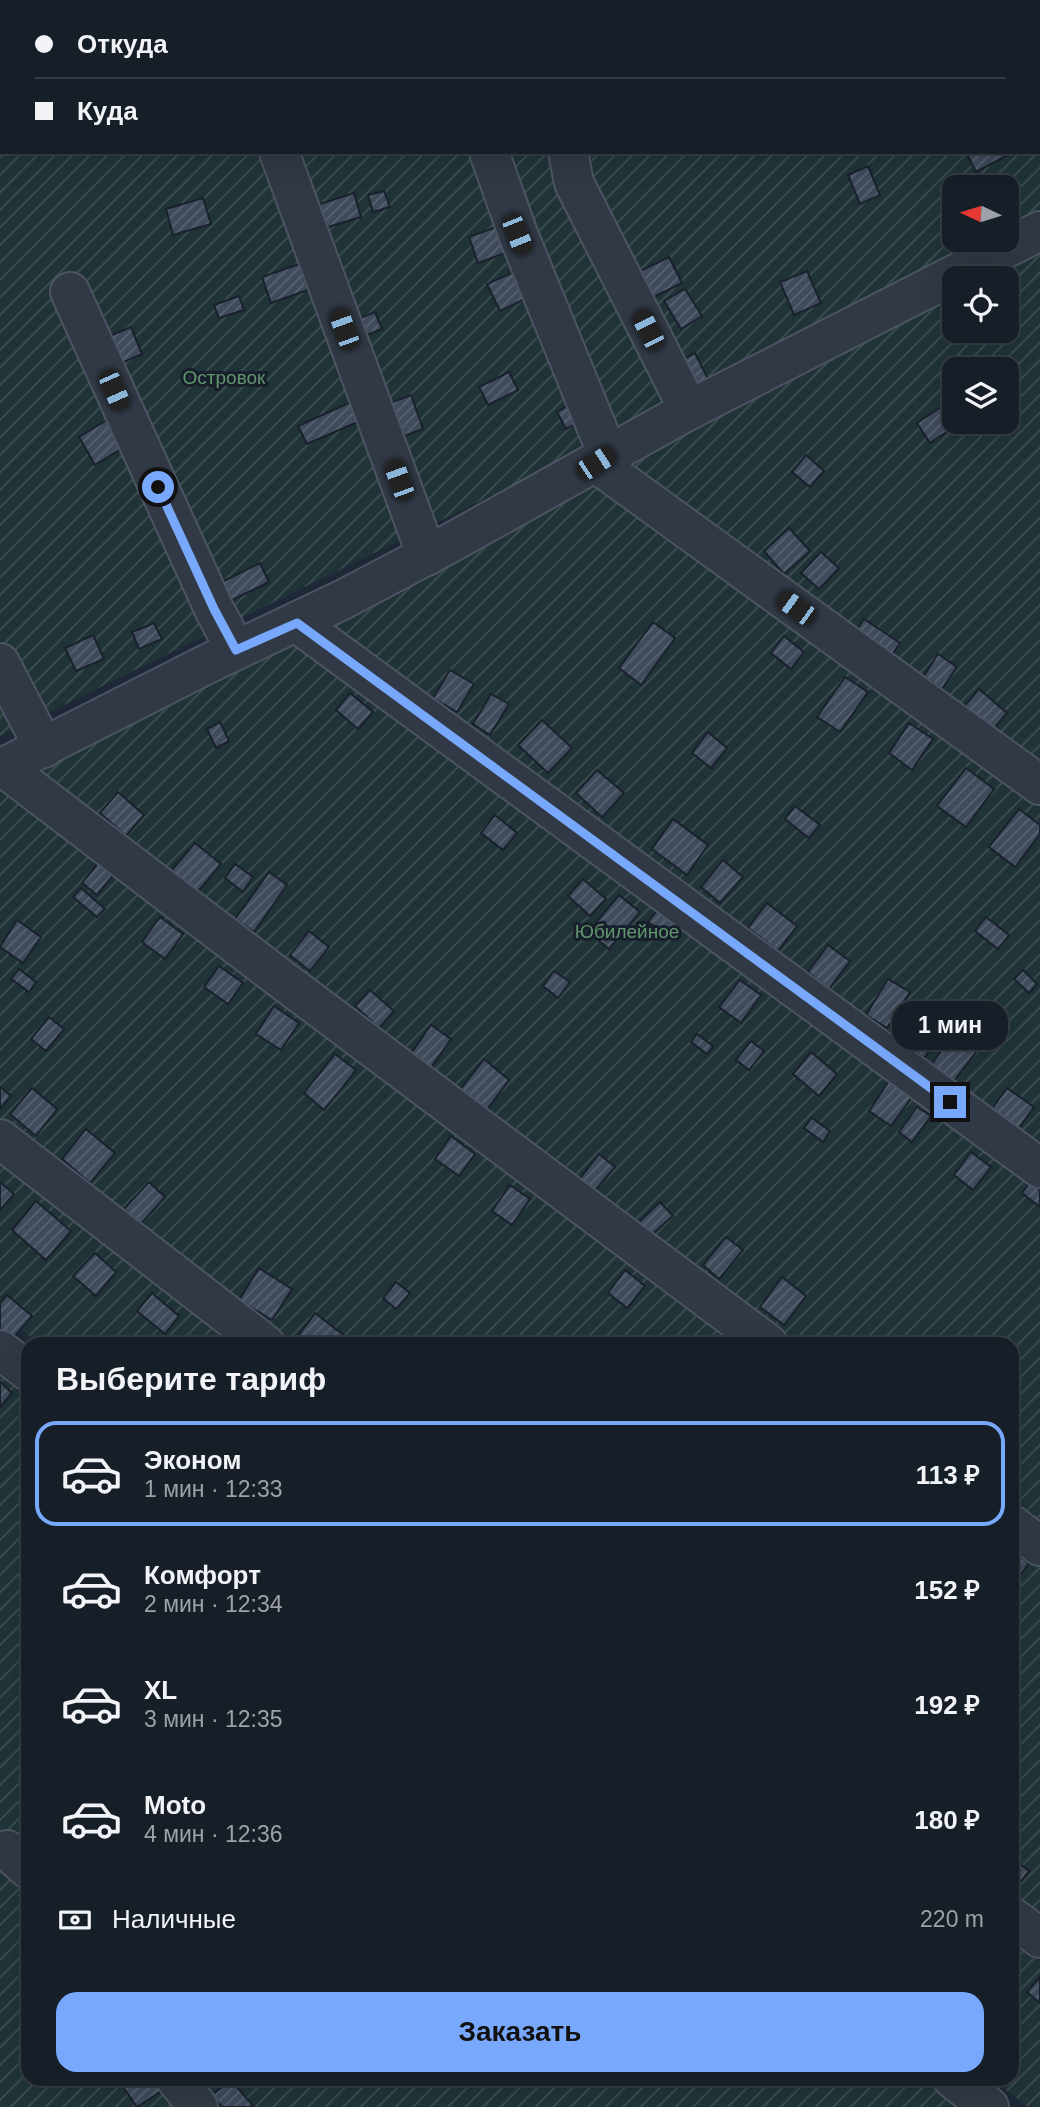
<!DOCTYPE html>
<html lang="ru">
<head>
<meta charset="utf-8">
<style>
	body { margin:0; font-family:Arial,sans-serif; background:#232b34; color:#f1f3f6; height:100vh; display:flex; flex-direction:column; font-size:26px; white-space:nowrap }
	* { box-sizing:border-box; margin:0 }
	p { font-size:23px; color:#9ea2a8 }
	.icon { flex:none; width:38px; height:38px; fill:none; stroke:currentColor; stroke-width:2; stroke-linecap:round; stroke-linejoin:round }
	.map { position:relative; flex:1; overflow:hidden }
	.details { position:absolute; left:21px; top:1337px; width:998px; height:749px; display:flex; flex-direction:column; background:#161e28; border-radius:21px; box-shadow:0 7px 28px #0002,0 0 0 2px #353c45 }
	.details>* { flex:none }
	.guide { position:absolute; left:0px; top:0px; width:1041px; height:154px; box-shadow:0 7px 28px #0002,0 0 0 2px #353c45; display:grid; align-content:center; height:154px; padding:0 35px; background:#161e28 }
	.needle { width:46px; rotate:274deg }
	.tools { position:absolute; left:942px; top:175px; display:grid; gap:14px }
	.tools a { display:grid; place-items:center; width:77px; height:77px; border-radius:14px; background:#161e28; box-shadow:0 7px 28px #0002,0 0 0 2px #353c45; font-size:35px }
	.end { position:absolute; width:32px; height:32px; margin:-16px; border:9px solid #78a8fb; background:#111; box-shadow:0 0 0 4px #111 }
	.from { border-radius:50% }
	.bubble { position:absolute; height:49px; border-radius:21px; background:#161e28; box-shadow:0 7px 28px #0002,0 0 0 2px #353c45; font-size:23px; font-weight:700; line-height:49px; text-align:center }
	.car { position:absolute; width:21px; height:42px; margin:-21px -10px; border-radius:9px; box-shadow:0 0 5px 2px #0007; background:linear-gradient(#222 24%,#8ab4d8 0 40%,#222 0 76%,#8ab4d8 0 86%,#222 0) }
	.guide b { display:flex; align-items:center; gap:24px; height:66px; font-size:26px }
	.guide b+b { border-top:2px solid #353c45 }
	.guide i { width:18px; height:18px; background:#f1f3f6 }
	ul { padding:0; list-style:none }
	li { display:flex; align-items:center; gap:21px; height:105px; margin:0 14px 10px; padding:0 21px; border:4px solid transparent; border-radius:21px }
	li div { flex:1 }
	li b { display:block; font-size:26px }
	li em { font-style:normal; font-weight:700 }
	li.current { border-color:#78a8fb }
	li>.icon { width:63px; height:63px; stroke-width:1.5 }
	h2 { padding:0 35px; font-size:32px; line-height:84px }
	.pay { display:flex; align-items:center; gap:18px; height:77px; padding:0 35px; font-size:26px }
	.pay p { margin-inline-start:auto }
	.cta { display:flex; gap:14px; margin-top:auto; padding:14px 35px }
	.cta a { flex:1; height:80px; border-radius:21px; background:#78a8fb; color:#111; font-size:28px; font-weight:700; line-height:80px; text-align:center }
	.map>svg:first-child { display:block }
	.garden { fill:url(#garden-furrows); fill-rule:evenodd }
	.building { fill:url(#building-hatch); stroke:#19212d; stroke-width:2 }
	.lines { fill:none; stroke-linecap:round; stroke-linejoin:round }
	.minor-casing { stroke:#4c5462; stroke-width:42 }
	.minor { stroke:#313946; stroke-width:38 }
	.route { stroke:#78a8fb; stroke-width:9 }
	.labels { text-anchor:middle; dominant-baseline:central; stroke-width:6; stroke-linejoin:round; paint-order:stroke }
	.park-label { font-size:19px; fill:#62946f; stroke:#171f2a }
</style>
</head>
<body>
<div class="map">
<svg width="1040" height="2107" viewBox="0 0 1040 2107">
	<defs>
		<pattern id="garden-furrows" width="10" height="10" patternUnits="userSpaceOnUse" patternTransform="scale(1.75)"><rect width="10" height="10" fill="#203437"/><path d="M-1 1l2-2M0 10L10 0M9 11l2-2" fill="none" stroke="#3e4f52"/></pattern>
		<pattern id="building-hatch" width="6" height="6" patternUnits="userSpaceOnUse" patternTransform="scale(1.75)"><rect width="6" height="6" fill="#3f4a5b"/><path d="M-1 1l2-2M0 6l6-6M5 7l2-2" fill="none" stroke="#586271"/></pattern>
	</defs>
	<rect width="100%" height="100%" fill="#1e2836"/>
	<g class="garden">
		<path d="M0 0H1040V212L1006 230V187H954V240H988L666 410 0 736ZM2 2H1040V152H2Z"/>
		<path d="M1040 246V2107H1028L992 2079H1012V1344H40L0 1313V777L954 291V331H1006V278H978ZM954 369H1006V422H954Z"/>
		<polygon points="0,1341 28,1363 28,2079 953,2079 990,2107 0,2107"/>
	</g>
	<g class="building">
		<polygon points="966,152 1012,152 1012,153 976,172"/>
		<polygon points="868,166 880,195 860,204 848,175"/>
		<polygon points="384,191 390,207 373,212 368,195"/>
		<polygon points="354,193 361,217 318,230 311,207"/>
		<polygon points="203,198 211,224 173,235 166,209"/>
		<polygon points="496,227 505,253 478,263 469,237"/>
		<polygon points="669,257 682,283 654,297 640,271"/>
		<polygon points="299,264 308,290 271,303 262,277"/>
		<polygon points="807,271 821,303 794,315 780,282"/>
		<polygon points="514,272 527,298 500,311 487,284"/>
		<polygon points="685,289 702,316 681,329 664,301"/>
		<polygon points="239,296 244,310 219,318 214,305"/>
		<polygon points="375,312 382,329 359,338 353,321"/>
		<polygon points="131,327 142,354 115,366 103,339"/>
		<polygon points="695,353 708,379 690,389 676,363"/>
		<polygon points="954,362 959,369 954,369 952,387 941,371"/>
		<polygon points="509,372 518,390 488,405 479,387"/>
		<polygon points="411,395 423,429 393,440 382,406"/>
		<polygon points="351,402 360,421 307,444 298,426"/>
		<polygon points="575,402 584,420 566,429 557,412"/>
		<polygon points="944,405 957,425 930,443 917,423"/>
		<polygon points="107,420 124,447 95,465 79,437"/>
		<polygon points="806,455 824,471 810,487 792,472"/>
		<polygon points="789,528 810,551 784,574 764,551"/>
		<polygon points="821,552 839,568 819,589 801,573"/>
		<polygon points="260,563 269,582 230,601 222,582"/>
		<polygon points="864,619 900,643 891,656 856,631"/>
		<polygon points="653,622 675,638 641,685 619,668"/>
		<polygon points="154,623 162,639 139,649 132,632"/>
		<polygon points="93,635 104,659 76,671 65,648"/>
		<polygon points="784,636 804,652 791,669 771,653"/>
		<polygon points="938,654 957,667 942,689 924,676"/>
		<polygon points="450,670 474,684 457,712 433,698"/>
		<polygon points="845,677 868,692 840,732 817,717"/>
		<polygon points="979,689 1007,713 990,733 962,709"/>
		<polygon points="350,693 373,712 358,729 336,710"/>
		<polygon points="491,694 509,704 490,735 473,724"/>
		<polygon points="542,720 572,748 548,773 518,745"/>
		<polygon points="220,722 229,741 216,748 207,729"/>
		<polygon points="909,723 933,739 912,770 889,753"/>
		<polygon points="708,732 727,748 711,768 692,753"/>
		<polygon points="966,768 994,789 966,827 937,806"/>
		<polygon points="597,770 624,793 602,817 576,793"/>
		<polygon points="118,792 144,815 126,836 100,813"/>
		<polygon points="795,806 820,825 809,838 785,819"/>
		<polygon points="1019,809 1040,825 1040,834 1015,867 989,847"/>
		<polygon points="495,815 517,833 503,850 481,833"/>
		<polygon points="673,819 708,845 687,875 652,849"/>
		<polygon points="195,843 221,864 196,894 170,872"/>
		<polygon points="723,860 743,877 720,903 701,887"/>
		<polygon points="99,862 114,874 97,895 82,883"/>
		<polygon points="235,864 253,877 243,892 225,878"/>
		<polygon points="269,872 287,885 254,932 235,919"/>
		<polygon points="583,879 606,899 590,916 568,896"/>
		<polygon points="81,888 105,909 97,917 73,897"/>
		<polygon points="619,895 640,912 609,949 588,932"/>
		<polygon points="767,903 797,926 778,951 748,928"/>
		<polygon points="658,909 677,922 667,935 648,922"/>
		<polygon points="160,917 183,934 165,959 142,942"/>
		<polygon points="986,917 1009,935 998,949 975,931"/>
		<polygon points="17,920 41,937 23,963 0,947"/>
		<polygon points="309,931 329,947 310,971 290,955"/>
		<polygon points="828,945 850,961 829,989 808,972"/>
		<polygon points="219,966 243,983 228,1004 204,987"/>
		<polygon points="19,969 36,982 29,992 11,979"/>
		<polygon points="1023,970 1037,984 1029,993 1014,979"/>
		<polygon points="554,971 570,982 558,998 543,986"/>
		<polygon points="888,979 910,992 887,1028 866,1015"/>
		<polygon points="740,980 761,995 741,1023 719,1007"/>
		<polygon points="370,990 394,1011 379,1028 355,1006"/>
		<polygon points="274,1006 299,1023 281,1050 256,1034"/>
		<polygon points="49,1017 64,1029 46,1051 31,1039"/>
		<polygon points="918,1021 940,1038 924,1058 902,1040"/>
		<polygon points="431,1025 451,1039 430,1069 410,1055"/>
		<polygon points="960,1026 983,1043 950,1086 928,1069"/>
		<polygon points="697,1034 713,1046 707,1054 691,1042"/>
		<polygon points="751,1041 764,1051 749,1070 736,1060"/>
		<polygon points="811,1052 837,1074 819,1096 793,1074"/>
		<polygon points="335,1054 356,1070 324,1110 304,1093"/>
		<polygon points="484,1059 509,1080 486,1111 460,1090"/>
		<polygon points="889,1081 912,1097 891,1126 869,1111"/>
		<polygon points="0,1087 11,1096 0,1109"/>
		<polygon points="32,1088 57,1109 36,1136 10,1114"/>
		<polygon points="1007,1088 1034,1107 1016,1132 989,1113"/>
		<polygon points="917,1107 931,1116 912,1142 899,1132"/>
		<polygon points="812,1118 830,1131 823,1142 804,1128"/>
		<polygon points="86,1129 115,1153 90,1183 62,1159"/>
		<polygon points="451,1136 475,1154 459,1176 435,1159"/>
		<polygon points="971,1152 991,1167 973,1190 954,1175"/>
		<polygon points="599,1154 615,1167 593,1193 578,1181"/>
		<polygon points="0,1182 14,1194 0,1210"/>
		<polygon points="149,1182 165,1197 141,1224 124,1209"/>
		<polygon points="1030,1183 1040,1190 1040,1207 1022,1193"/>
		<polygon points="510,1185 530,1199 512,1225 492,1211"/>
		<polygon points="36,1201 71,1231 46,1260 12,1230"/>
		<polygon points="660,1202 673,1216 648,1238 636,1225"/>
		<polygon points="726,1237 743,1250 719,1279 703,1265"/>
		<polygon points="95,1253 116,1272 96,1296 73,1276"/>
		<polygon points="259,1268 292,1289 272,1320 239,1300"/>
		<polygon points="625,1270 645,1286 627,1308 608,1293"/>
		<polygon points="782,1277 806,1296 784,1325 760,1307"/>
		<polygon points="396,1282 410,1293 396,1309 383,1298"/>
		<polygon points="152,1293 179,1316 165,1334 137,1311"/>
		<polygon points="7,1295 32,1316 8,1344 0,1337 0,1303"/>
		<polygon points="315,1313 346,1337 341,1344 292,1344"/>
		<polygon points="0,1382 12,1393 0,1407"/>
		<polygon points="1012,1551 1029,1563 1012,1587"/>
		<polygon points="1012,1858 1029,1871 1020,1883 1012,1876"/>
		<polygon points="1040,1977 1040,2003 1027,1992"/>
		<polygon points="135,2079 155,2079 163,2090 137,2107 123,2087"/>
		<polygon points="231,2080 254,2107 222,2107 212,2095"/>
	</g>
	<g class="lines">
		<g class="minor-casing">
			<g id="minor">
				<polyline points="223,0 224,2"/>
				<polyline points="436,0 437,2"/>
				<polyline points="579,2 579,0"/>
				<polyline points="279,152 427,556"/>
				<polyline points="489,152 518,234 608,455"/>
				<polyline points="568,152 574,183 689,410"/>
				<polyline points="70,292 214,609 236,650"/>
				<polyline points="596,463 1040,785"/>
				<polyline points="297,623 1040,1168"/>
				<polyline points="0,663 44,748"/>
				<polyline points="3,767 289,985 768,1344"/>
				<polyline points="0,769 205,665 342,600 454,541 689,410 1040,231"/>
				<polyline points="0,1139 265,1344"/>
				<polyline points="0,1350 28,1371"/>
				<polyline points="1012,1525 1040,1546"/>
				<polyline points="7,1850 28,1869"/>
				<polyline points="1012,1917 1040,1938"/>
				<polyline points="176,2079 198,2107"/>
				<polyline points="953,2079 989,2107"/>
			</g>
		</g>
		<use href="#minor" class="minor"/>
	</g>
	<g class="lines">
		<polyline class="route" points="158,487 214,609 236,650 297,623 950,1102"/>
	</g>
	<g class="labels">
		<g class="park-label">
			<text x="224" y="377">Островок</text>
			<text x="627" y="931">Юбилейное</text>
		</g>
	</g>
</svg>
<div class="tools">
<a><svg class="needle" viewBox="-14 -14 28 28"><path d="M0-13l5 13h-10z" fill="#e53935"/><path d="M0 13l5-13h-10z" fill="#9ea2a8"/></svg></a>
<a><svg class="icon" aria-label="locate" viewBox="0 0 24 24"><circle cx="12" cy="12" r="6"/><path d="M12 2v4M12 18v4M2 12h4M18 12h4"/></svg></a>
<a><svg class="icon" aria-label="layers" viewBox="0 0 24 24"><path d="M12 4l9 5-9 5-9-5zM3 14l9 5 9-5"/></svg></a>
</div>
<i class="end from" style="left:158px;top:487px"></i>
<i class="end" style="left:950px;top:1102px"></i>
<div class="bubble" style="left:892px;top:1001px;width:116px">1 мин</div>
<i class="car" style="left:517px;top:234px;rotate:158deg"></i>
<i class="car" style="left:344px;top:329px;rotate:340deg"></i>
<i class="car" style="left:648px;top:330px;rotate:333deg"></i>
<i class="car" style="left:114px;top:390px;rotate:156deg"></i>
<i class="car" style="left:596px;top:463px;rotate:57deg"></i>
<i class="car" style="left:399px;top:480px;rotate:340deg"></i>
<i class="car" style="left:796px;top:608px;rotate:306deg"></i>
<div class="guide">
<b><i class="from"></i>Откуда</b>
<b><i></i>Куда</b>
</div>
<section class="details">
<h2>Выберите тариф</h2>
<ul>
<li class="current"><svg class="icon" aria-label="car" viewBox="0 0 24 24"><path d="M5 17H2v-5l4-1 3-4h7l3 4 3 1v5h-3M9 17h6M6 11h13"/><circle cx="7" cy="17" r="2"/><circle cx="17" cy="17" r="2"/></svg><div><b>Эконом</b><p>1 мин · 12:33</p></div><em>113 ₽</em></li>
<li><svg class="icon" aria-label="car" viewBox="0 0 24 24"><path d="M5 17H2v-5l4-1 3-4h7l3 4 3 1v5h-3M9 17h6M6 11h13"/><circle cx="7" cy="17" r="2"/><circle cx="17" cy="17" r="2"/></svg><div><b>Комфорт</b><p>2 мин · 12:34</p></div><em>152 ₽</em></li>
<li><svg class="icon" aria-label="car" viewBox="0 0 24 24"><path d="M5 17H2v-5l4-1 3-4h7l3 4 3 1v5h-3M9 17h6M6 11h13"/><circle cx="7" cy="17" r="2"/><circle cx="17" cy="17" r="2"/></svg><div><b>XL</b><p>3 мин · 12:35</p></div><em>192 ₽</em></li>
<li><svg class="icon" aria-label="car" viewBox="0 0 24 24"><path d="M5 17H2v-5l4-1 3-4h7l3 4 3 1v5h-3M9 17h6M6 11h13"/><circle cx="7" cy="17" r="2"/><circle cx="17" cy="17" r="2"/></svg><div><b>Moto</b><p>4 мин · 12:36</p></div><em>180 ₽</em></li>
</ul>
<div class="pay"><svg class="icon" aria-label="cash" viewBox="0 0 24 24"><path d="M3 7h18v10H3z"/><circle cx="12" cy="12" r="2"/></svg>Наличные<p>220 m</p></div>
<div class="cta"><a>Заказать</a></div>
</section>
</div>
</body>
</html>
